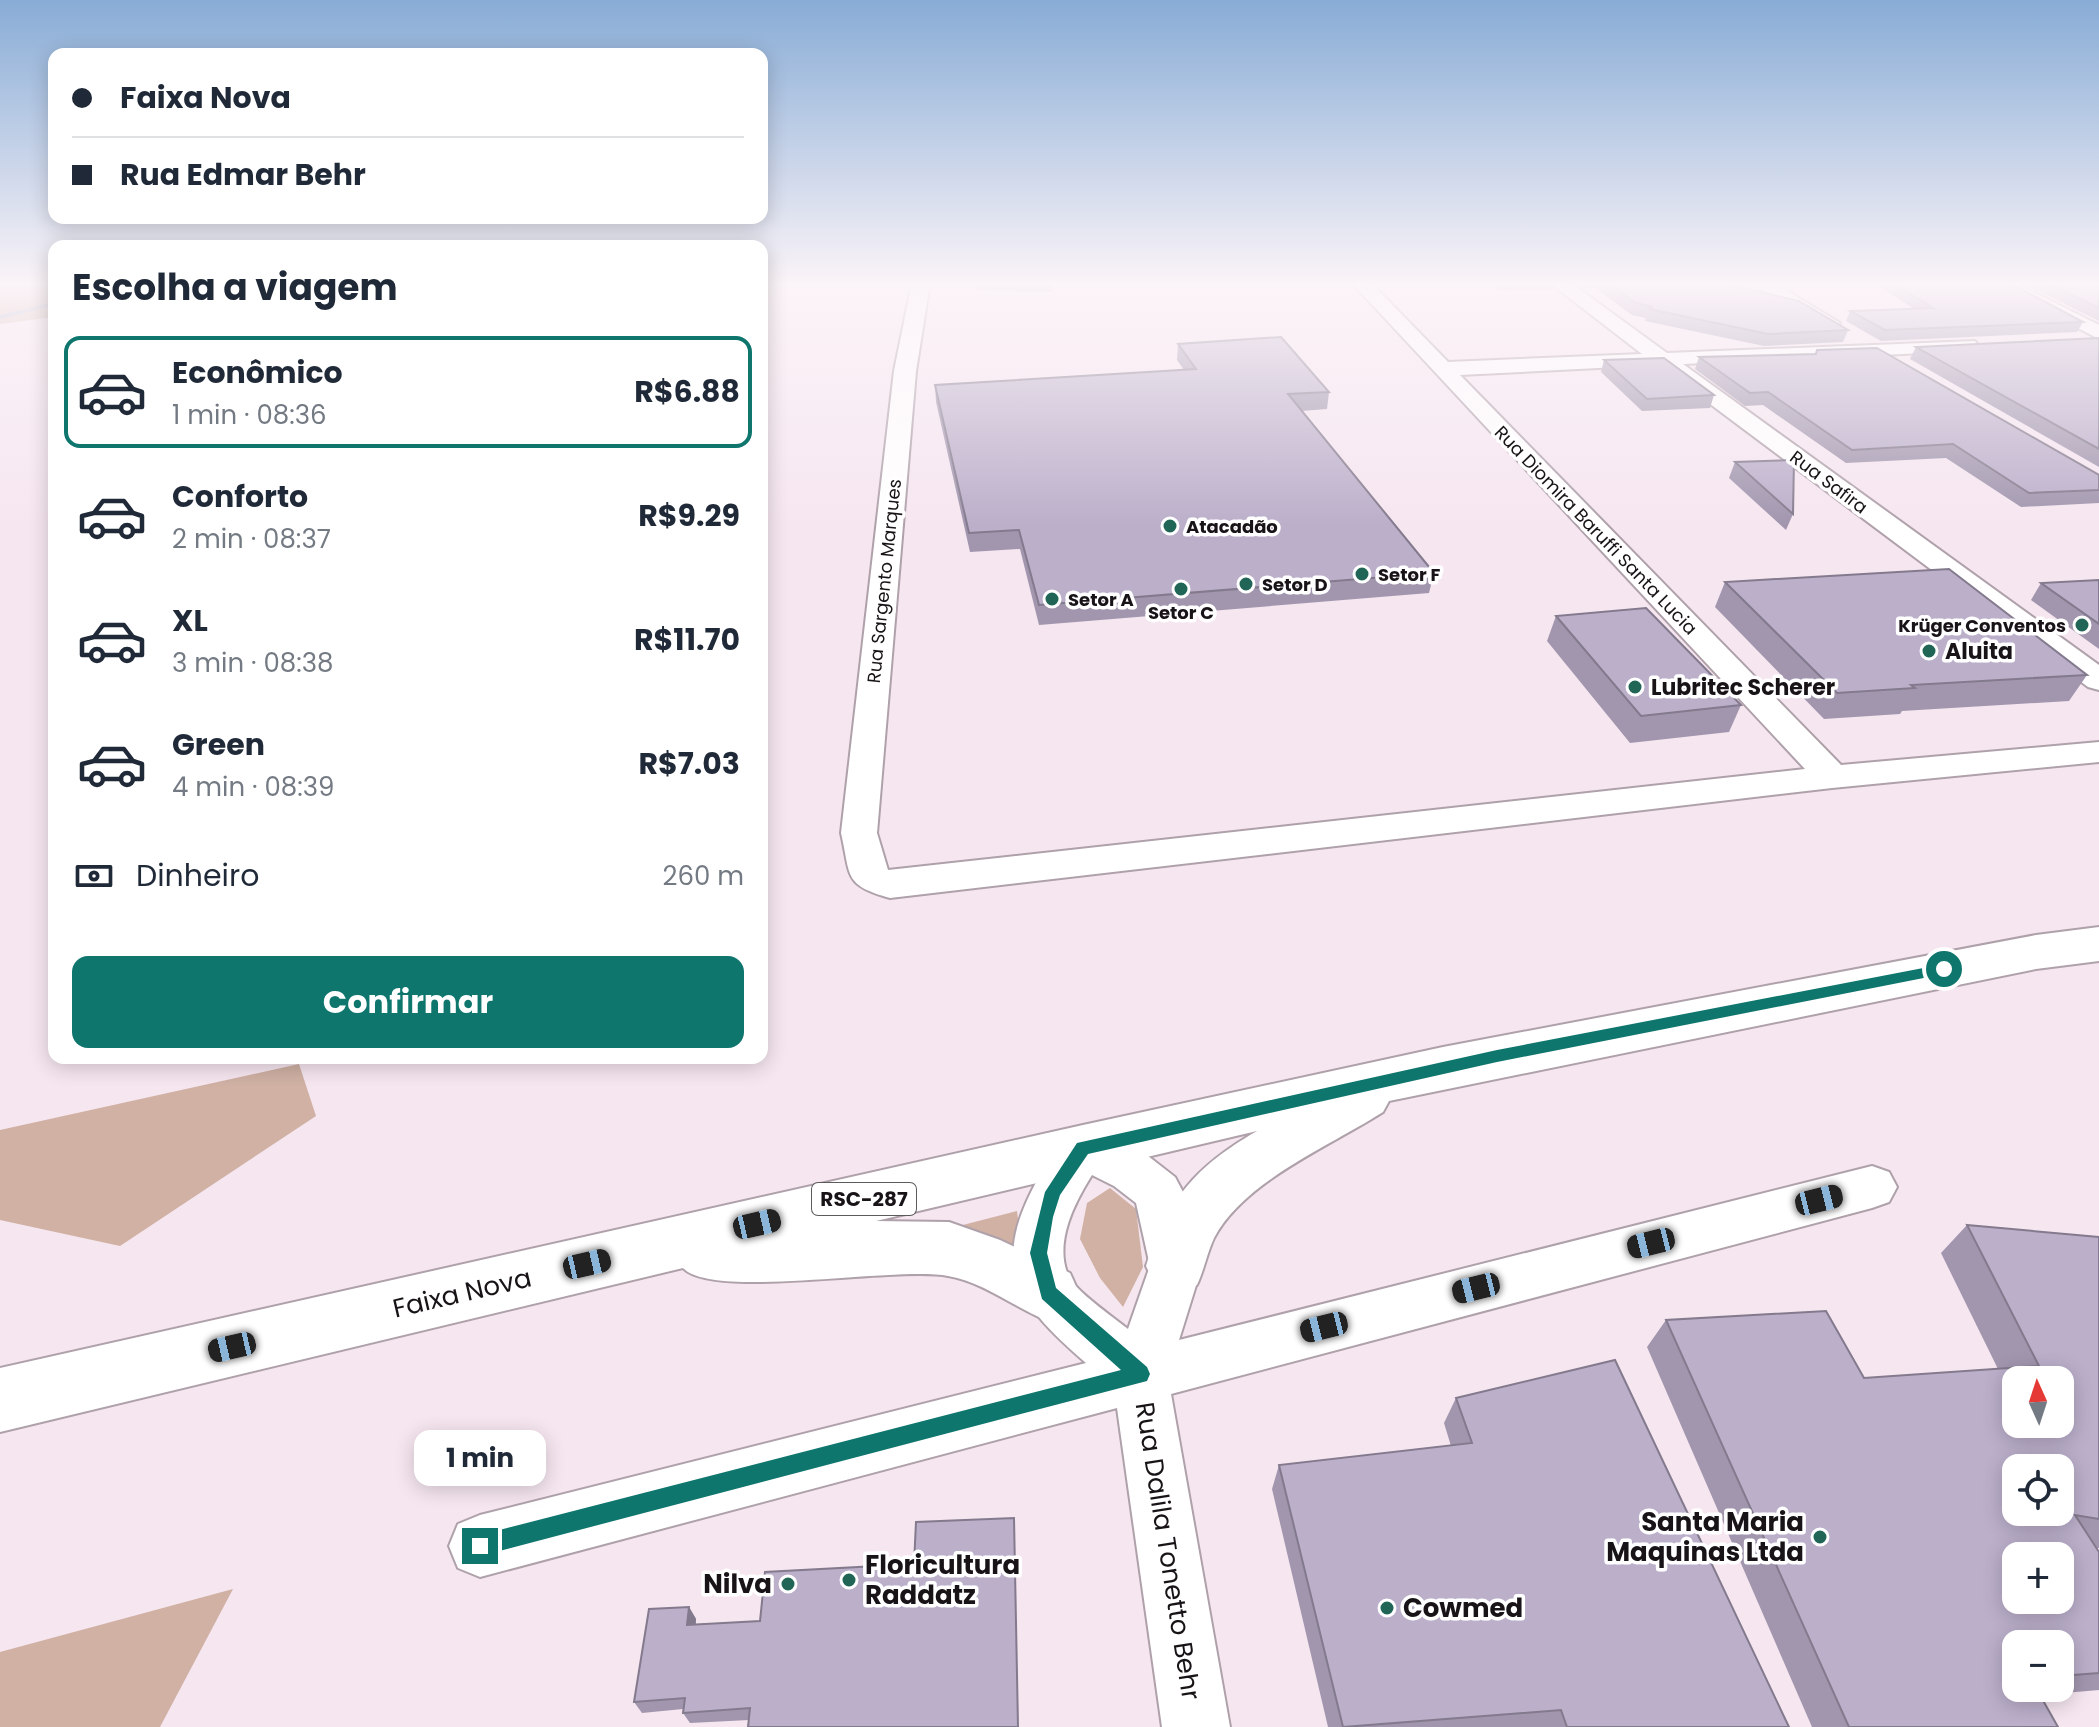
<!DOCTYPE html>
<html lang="pt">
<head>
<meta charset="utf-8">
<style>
	body { margin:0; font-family:Poppins,sans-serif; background:#f6f6f7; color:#1f2937; height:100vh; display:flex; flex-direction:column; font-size:30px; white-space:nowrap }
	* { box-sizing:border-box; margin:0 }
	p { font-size:26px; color:#747a83 }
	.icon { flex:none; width:44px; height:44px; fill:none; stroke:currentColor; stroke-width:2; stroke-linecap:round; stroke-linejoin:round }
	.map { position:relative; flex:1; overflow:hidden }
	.details { position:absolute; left:48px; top:240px; width:720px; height:824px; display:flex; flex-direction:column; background:#fff; border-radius:16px; box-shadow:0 4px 20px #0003 }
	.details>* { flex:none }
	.guide { position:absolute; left:48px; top:48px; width:720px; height:176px; border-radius:16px; box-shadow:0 4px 20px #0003; display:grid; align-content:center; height:176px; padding:0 24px; background:#fff }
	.needle { width:52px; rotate:357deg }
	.controls { position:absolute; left:2002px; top:1366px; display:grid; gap:16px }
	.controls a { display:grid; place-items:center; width:72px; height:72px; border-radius:16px; background:#fff; box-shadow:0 4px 20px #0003; font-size:40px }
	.end { position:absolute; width:36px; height:36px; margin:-18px; border:10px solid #0f766e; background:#fff; box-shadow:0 0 0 4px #fff }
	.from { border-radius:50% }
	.bubble { position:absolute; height:56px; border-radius:16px; background:#fff; box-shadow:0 4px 20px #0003; font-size:26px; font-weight:700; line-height:56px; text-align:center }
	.car { position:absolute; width:24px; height:48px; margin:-24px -12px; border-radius:10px; box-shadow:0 0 6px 2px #0007; background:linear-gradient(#222 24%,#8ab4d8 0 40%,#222 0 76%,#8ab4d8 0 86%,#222 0) }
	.guide b { display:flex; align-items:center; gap:28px; height:76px; font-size:30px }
	.guide b+b { border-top:2px solid #e0e1e3 }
	.guide i { width:20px; height:20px; background:#1f2937 }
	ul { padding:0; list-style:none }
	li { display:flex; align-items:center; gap:24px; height:112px; margin:0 16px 12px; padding:0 8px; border:4px solid transparent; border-radius:16px }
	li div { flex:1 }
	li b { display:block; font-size:30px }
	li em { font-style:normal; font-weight:700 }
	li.on { border-color:#0f766e }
	li>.icon { width:72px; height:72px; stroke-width:1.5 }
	h2 { padding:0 24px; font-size:36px; line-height:96px }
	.pay { display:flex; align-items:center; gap:20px; height:88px; padding:0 24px; font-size:30px }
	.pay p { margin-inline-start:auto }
	.primary-button { display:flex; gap:16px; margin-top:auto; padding:16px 24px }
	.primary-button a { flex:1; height:92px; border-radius:16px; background:#0f766e; color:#fff; font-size:32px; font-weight:700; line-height:92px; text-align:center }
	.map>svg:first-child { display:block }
	.green { fill:#d0b1a4 }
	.water { fill:#99a1bc }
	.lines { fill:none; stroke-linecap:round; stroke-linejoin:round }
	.stream { fill:#99a1bc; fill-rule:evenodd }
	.minor-casing { stroke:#afa1aa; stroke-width:4 }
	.highway-casing { stroke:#afa1aa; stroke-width:4 }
	.minor { fill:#fff; fill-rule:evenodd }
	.highway { fill:#fff; fill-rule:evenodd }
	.wall { fill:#a196ae; fill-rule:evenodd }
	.shaded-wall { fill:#837a8d }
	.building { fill:#bbafca; stroke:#837a8d; stroke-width:2; fill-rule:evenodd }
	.route { fill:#0f766e }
	.poi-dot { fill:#216557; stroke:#fff; stroke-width:3 }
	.labels { text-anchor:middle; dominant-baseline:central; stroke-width:7; stroke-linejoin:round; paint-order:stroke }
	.far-street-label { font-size:18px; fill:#181316; stroke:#fff }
	.far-poi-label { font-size:18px; font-weight:bold; fill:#181316; stroke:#fff; text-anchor:start }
	.shield { fill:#fff; stroke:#5d5a5c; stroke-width:2 }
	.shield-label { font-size:20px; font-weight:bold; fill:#181316 }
	.poi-label { font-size:22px; font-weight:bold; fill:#181316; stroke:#fff; text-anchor:start }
	.near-street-label { font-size:26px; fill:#181316; stroke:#fff }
	.near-poi-label { font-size:26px; font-weight:bold; fill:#181316; stroke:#fff; text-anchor:end }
</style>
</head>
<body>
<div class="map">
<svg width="2099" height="1727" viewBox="0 0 2099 1727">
	<rect width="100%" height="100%" fill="#f6e6f0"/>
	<g class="green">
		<polygon points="7,283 54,283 54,317 0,324 0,286"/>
		<polygon points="299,1064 316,1116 120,1246 0,1220 0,1130"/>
		<polygon points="1110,1188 1136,1209 1143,1267 1123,1307 1100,1278 1080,1239 1087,1203"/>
		<polygon points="1017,1211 1022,1252 959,1226"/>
		<polygon points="233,1589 160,1727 0,1727 0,1652"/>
	</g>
	<polygon class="water" points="976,283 1052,283 1052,292 975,290"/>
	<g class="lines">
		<polygon class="stream" points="54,302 54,306 0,319 0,315"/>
		<g class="minor-casing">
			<g id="minor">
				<path d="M912 283H930L916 371 877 833 888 870 1805 769 1352 283H1371L1448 362 1642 354 1550 283H1571L1667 353 1975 341 1978 345 1968 351 1683 364 2099 665V690L2088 687 1658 365 1460 375 1841 765 2099 742V762L1832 788 890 898C843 885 851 876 841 833L894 371Z"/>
				<polygon points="1751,283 1774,283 1840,323 1837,327 1823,327"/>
				<polygon points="1991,283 2015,283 2099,325 2099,339"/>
				<path d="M1083 1128 1148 1156 1175 1177 1183 1192 1202 1266 1179 1340 1872 1166 1889 1172 1897 1187 1889 1202 1872 1208 1171 1394 1230 1727H1162L1117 1408 480 1577 458 1568 449 1546 458 1524 480 1515 1086 1363C1016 1302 989 1266 1039 1177 1051 1155 1059 1136 1083 1128ZM1092 1175 1114 1186 1136 1203 1150 1266 1128 1329C1112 1316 1076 1292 1068 1275 1054 1242 1075 1202 1092 1175Z"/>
			</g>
		</g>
		<g class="highway-casing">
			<path id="highway" d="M2099 927V961L2036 969 1389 1101 1383 1112C1330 1146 1244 1181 1214 1238 1207 1253 1204 1270 1197 1285L1176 1293 1155 1285 1146 1266C1169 1198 1195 1167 1257 1131L876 1221 949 1222 1000 1240 1070 1273 1079 1293 1070 1313 1048 1321C1015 1308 984 1282 948 1276 895 1266 713 1300 683 1268L0 1432V1368L1083 1125 1443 1047 2036 935Z"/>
		</g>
		<use href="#minor" class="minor"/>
		<use href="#highway" class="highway"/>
	</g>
	<g class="wall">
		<polygon points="1491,283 1555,283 1553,289 1499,291"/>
		<polygon points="1576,283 1722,283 1848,330 1843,342 1764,346 1645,321 1646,318 1632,315 1595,288 1584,288"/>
		<polygon points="1873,283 2010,283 2083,322 2077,332 1881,341 1846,321 1850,311 1913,308"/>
		<polygon points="2022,283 2099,283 2099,321"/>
		<polygon points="2099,338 2099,467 1910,359 1916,347"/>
		<polygon points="1178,344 1329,392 1327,409 1301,411 1434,573 1429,593 1039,625 1020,549 970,552 936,402 935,385 1184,370 1177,360"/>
		<polygon points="1817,350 2099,475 2099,503 2021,507 1946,458 1846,463 1763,405 1745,406 1695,369 1699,357 1815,354"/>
		<polygon points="1604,360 1714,395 1710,408 1642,411 1601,372"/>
		<polygon points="1735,462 1793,514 1786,530 1729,478"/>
		<polygon points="2099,580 2099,649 2031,600 2041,583"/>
		<polygon points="1725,582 2087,675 2069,701 1902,711 1900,714 1824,719 1715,607"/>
		<polygon points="1556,616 1741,705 1729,732 1630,743 1547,641"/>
		<path d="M1967 1225 2099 1237V1548H2096L2099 1552V1690L2040 1695 2058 1727H1812L1647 1347 1666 1320 1864 1378 1998 1369 1941 1253ZM2060 1644V1688H2016Z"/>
		<polygon points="1456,1398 1789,1727 1328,1727 1272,1489 1279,1465 1451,1446 1444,1423"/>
		<polygon points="1014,1518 749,1720 690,1723 683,1713 683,1709 642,1713 634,1702 689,1607 696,1619 696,1624 760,1621 914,1564"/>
	</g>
	<polygon class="shaded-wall" points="689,1607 696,1619 694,1637 687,1625"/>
	<g class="building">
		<polygon points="1607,283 1722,283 1799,301 1848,330 1768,334 1649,309 1652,307 1636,303"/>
		<polygon points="1893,283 2010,283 2083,322 1885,330 1850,311 1933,308"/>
		<polygon points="2047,283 2099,283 2099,308"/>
		<polygon points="1281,337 1329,392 1288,394 1434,573 1039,605 1019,530 969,533 935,385 1196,369 1178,344"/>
		<polygon points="2099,338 2099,449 1916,347"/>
		<polygon points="1877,348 2099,475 2099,490 2029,493 1953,444 1852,450 1768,392 1750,393 1699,357 1816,354 1817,350"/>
		<polygon points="1664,358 1714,395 1647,399 1604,360"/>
		<polygon points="1794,460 1793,514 1735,462"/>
		<polygon points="1949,569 2087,675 1911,685 1915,688 1837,693 1725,582"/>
		<polygon points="2099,580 2099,624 2041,583"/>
		<polygon points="1646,608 1741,705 1641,716 1556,616"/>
		<path d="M1967 1225 2099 1237V1519L2075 1515 2099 1552V1673L2060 1676V1644H2016V1688H2036L2058 1727H1849L1666 1320 1826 1311 1864 1378 2039 1366ZM2016 1380H2060V1424H2016ZM2016 1468H2060V1512H2016ZM2016 1556H2060V1600H2016Z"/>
		<polygon points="1615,1360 1789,1727 1567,1727 1561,1710 1343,1727 1279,1465 1472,1443 1456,1398"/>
		<polygon points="1014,1518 1018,1727 748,1727 750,1708 683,1713 685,1698 634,1702 649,1609 689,1607 687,1625 760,1621 765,1572 914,1564 916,1522"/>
	</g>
	<linearGradient id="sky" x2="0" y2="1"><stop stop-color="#88acd6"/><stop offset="0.54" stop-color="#fbf4f8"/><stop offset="1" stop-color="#fbf4f8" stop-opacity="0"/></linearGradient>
	<rect width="2099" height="525" fill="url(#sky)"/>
	<polygon class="route" points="1944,964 1951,969 1949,973 1497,1062 1088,1154 1060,1195 1053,1217 1047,1253 1056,1288 1147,1367 1150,1374 1147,1381 480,1556 473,1553 470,1546 473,1538 480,1535 1121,1370 1042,1299 1030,1253 1045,1192 1077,1143 1497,1050"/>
	<g class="poi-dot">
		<circle cx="1170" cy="526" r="8"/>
		<circle cx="1362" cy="574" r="8"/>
		<circle cx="1246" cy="584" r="8"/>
		<circle cx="1181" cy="589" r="8"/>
		<circle cx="1052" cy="599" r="8"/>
		<circle cx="2082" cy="625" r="8"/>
		<circle cx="1929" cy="651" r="8"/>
		<circle cx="1635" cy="687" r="8"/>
		<circle cx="1820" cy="1537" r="8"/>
		<circle cx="849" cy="1580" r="8"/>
		<circle cx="788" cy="1584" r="8"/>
		<circle cx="1387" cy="1608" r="8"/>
	</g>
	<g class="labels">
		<g class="far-street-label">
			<text transform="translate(1829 482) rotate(37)">Rua Safira</text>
			<text transform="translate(1596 530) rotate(46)">Rua Diomira Baruffi Santa Lucia</text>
			<text transform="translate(884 581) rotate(-84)">Rua Sargento Marques</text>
		</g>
		<g class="far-poi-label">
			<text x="1186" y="526">Atacadão</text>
			<text x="1378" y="574">Setor F</text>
			<text x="1262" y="584">Setor D</text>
			<text x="1068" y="599">Setor A</text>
			<text x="1181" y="612" text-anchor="middle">Setor C</text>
			<text x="2066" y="625" text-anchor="end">Krüger Conventos</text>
		</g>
		<rect class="shield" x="812" y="1183" width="104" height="32" rx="6"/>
		<g class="shield-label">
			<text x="864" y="1199">RSC-287</text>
		</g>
		<g class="poi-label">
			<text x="1945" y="651">Aluita</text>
			<text x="1651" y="687">Lubritec Scherer</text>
		</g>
		<g class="near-street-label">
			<text transform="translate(462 1293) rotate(-13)">Faixa Nova</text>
			<text transform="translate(1168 1551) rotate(81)">Rua Dalila Tonetto Behr</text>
		</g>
		<g class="near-poi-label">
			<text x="1804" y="1522">Santa Maria<tspan x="1804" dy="30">Maquinas Ltda</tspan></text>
			<text x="865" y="1565" text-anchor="start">Floricultura<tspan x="865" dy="30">Raddatz</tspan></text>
			<text x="772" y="1584">Nilva</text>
			<text x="1403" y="1608" text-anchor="start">Cowmed</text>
		</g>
	</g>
</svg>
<div class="controls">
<a><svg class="needle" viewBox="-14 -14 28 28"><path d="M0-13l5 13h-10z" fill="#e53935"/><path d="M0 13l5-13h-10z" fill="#747a83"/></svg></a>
<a><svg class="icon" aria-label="locate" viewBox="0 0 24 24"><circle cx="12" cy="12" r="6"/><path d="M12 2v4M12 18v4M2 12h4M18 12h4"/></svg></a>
<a>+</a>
<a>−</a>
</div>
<i class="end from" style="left:1944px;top:969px"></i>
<i class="end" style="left:480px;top:1546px"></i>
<div class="bubble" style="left:414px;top:1430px;width:132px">1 min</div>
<i class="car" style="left:1819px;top:1200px;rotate:76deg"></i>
<i class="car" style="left:757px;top:1224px;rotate:77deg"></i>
<i class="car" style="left:1651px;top:1243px;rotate:256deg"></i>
<i class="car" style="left:587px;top:1264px;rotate:77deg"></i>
<i class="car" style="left:1476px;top:1288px;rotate:256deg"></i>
<i class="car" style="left:1324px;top:1327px;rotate:256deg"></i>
<i class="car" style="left:232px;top:1347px;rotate:257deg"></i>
<div class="guide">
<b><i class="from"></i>Faixa Nova</b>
<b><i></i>Rua Edmar Behr</b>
</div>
<section class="details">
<h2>Escolha a viagem</h2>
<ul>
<li class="on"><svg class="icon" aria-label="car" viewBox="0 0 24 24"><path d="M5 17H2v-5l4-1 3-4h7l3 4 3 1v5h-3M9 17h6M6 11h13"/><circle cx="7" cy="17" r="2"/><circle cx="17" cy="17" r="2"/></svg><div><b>Econômico</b><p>1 min · 08:36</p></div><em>R$6.88</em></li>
<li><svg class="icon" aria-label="car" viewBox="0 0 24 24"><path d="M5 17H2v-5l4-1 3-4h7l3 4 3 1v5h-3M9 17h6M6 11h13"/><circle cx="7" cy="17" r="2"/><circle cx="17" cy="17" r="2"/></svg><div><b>Conforto</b><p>2 min · 08:37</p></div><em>R$9.29</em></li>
<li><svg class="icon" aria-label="car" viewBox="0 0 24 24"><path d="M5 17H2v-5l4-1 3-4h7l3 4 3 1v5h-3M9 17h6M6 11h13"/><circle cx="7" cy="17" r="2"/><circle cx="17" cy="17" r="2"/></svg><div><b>XL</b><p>3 min · 08:38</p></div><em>R$11.70</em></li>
<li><svg class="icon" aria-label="car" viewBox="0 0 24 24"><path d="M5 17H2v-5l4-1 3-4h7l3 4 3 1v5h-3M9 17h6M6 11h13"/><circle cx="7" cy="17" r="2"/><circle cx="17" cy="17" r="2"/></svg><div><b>Green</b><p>4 min · 08:39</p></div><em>R$7.03</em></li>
</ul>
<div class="pay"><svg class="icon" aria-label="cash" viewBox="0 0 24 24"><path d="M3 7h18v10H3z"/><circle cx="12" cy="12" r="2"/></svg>Dinheiro<p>260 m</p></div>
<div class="primary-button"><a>Confirmar</a></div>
</section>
</div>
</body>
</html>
